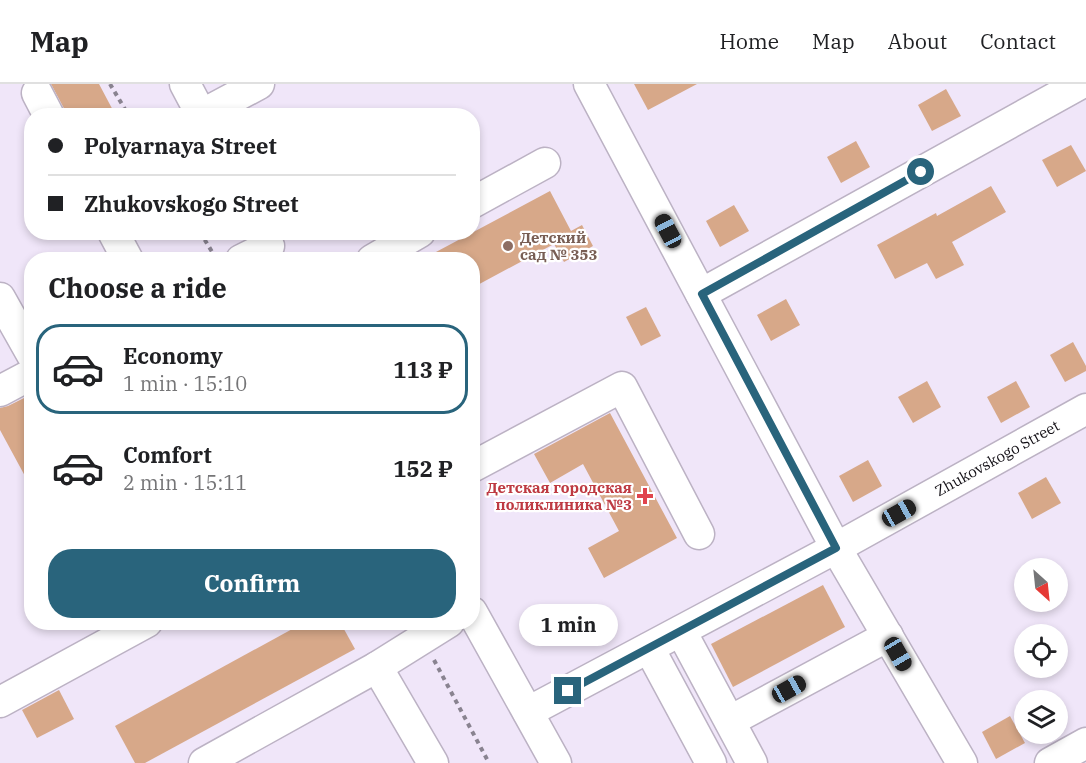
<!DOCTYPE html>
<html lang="en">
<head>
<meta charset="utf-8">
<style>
	body { margin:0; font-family:"IBM Plex Serif",serif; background:#f6f6f6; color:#202124; height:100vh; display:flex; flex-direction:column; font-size:22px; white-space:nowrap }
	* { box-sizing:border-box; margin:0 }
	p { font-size:20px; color:#757577 }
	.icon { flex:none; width:33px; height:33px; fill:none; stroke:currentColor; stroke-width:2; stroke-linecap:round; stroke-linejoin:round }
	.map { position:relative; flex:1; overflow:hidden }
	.panel { position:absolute; left:24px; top:168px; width:456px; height:378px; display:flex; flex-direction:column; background:#fff; border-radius:24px; box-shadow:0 3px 9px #0003 }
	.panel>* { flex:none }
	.hud { position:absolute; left:24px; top:24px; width:456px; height:132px; border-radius:24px; box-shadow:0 3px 9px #0003; display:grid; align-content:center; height:132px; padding:0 24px; background:#fff }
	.needle { width:39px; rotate:153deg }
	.fabs { position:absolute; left:1014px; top:474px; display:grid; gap:12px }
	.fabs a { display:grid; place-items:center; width:54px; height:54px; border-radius:50%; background:#fff; box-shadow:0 3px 9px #0003; font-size:30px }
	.end { position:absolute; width:27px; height:27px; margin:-14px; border:8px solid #29647c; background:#fff; box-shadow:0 0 0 3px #fff }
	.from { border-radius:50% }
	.bubble { position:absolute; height:42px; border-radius:21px; background:#fff; box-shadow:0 3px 9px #0003; font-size:20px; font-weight:700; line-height:42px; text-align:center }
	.car { position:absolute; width:18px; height:36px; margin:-18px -9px; border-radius:8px; box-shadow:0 0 4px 2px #0007; background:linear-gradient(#222 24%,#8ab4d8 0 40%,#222 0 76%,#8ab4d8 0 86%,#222 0) }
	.hud b { display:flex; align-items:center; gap:21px; height:57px; font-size:22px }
	.hud b+b { border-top:2px solid #e0e0e0 }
	.hud i { width:15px; height:15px; background:#202124 }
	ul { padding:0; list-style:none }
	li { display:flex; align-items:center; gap:18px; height:90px; margin:0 12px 9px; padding:0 12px; border:3px solid transparent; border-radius:24px }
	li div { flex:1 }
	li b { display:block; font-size:22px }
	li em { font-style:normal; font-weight:700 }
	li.selected { border-color:#29647c }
	li>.icon { width:54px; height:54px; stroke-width:1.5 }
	h2 { padding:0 24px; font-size:27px; line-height:72px }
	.button { display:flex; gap:12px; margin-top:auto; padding:12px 24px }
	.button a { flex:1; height:69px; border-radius:24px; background:#29647c; color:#fff; font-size:24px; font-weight:700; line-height:69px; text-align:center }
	header { display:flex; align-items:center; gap:36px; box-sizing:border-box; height:84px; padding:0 30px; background:#fff; border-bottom:2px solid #e0e0e0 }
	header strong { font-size:28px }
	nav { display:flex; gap:33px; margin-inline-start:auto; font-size:21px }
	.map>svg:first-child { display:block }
	.building { fill:#d7a889 }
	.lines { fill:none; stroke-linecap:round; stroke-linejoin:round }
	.minor-casing { stroke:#bcb2c4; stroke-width:33 }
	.path { stroke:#898390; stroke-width:4; stroke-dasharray:4.5 4.5; stroke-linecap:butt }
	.minor { stroke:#fff; stroke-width:30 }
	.route { stroke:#29647c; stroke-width:8 }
	.education-dot { fill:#8d6e63; stroke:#fff; stroke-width:2 }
	.health-dot { fill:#e0444e; stroke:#fff; stroke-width:2 }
	.labels { text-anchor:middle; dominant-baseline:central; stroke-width:4.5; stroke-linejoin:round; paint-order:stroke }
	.education-label { font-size:15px; font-weight:bold; fill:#785e54; stroke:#fff; text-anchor:start }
	.street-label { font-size:15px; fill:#110e14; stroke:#fff }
	.health-label { font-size:15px; font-weight:bold; fill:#be3a42; stroke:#fff; text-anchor:end }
</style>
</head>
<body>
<header>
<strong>Map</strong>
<nav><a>Home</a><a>Map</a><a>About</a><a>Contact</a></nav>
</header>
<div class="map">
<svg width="1086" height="679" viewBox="0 0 1086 679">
	<rect width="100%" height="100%" fill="#f0e6f9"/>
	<g class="building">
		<polygon points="51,0 99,0 116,32 68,32"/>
		<polygon points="634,0 697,0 648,26"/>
		<polygon points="946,5 961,32 932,47 918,21"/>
		<polygon points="856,57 870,83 841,99 827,73"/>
		<polygon points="1071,61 1086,87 1057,103 1042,76"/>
		<polygon points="991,102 1006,128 952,158 964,181 936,195 927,179 895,195 877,161 936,129 937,132"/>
		<polygon points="550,107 571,147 582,141 593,162 564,178 554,160 472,204 472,176 421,176"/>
		<polygon points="734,121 749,147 720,163 706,137"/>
		<polygon points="786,215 800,241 771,257 757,231"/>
		<polygon points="646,223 661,252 641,262 626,233"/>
		<polygon points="1073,258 1086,282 1086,287 1065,298 1050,271"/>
		<polygon points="927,297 941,323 913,339 898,313"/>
		<polygon points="1016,297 1030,323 1001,339 987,313"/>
		<polygon points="32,310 32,405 0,346 0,324 8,322"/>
		<polygon points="610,329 677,454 604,494 588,464 619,447 583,380 550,399 534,370"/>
		<polygon points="868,376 882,402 853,418 839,392"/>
		<polygon points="1046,393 1061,419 1032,435 1018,409"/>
		<polygon points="823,501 845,543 733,603 711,560"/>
		<polygon points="305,538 340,538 355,565 145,679 135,679 115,642"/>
		<polygon points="59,606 74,635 37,654 22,626"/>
		<polygon points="1010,632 1025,659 996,675 982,648"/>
	</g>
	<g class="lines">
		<g class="minor-casing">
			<g id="minor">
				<polyline points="185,0 202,32"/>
				<polyline points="589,0 836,464 962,679"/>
				<polyline points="37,9 49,32"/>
				<polyline points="201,31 259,0"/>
				<polyline points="472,119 545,79"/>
				<polyline points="113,148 128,176"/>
				<polyline points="241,176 269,162"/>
				<polyline points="372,176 420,148"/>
				<polyline points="701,210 1080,0"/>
				<polyline points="0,214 32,271"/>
				<polyline points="0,307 32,290"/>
				<polyline points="472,383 622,303 699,450"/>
				<polyline points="472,528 556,679"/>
				<polyline points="681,547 752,679"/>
				<polyline points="649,564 711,679"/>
				<polyline points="377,583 433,679"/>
				<polyline points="0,618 147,538"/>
				<polyline points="528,628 836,464 1086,325"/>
				<polyline points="730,637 888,552"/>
				<polyline points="204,679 377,583 449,538"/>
				<polyline points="1050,679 1086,659"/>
			</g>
		</g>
		<g class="path">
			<polyline points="110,0 129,32"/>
			<polyline points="200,148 214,171"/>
			<polyline points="434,576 489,679"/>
		</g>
		<use href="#minor" class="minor"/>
	</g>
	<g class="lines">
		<polyline class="route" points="568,607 836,464 702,210 921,88"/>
	</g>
	<circle class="education-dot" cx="508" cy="162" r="6"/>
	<path class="health-dot" d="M642 403h6v6h6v6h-6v6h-6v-6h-6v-6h6z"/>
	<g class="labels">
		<g class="education-label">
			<text x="520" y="153">Детский<tspan x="520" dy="17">сад № 353</tspan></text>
		</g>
		<g class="street-label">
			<text transform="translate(997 374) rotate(-29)">Zhukovskogo Street</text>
		</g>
		<g class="health-label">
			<text x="632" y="403">Детская городская<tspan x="632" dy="17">поликлиника №3</tspan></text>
		</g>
	</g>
</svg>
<div class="fabs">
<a><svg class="needle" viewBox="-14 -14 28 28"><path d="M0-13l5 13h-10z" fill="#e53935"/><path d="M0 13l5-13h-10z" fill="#757577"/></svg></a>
<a><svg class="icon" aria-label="locate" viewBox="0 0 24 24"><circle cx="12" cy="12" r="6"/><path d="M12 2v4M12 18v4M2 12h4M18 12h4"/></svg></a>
<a><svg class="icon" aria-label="layers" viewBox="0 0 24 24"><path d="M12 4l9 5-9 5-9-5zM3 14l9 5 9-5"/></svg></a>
</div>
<i class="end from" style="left:921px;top:88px"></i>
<i class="end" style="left:568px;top:607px"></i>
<div class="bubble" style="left:519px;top:520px;width:99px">1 min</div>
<i class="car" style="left:668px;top:147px;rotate:332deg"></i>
<i class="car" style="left:899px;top:429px;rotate:61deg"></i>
<i class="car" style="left:898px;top:570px;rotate:150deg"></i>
<i class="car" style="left:789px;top:605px;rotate:61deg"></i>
<div class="hud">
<b><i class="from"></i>Polyarnaya Street</b>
<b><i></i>Zhukovskogo Street</b>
</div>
<section class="panel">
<h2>Choose a ride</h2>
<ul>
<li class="selected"><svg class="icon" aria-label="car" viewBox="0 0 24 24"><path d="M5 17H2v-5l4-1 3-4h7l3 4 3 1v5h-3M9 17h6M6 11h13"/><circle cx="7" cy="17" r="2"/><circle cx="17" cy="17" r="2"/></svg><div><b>Economy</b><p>1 min · 15:10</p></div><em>113 ₽</em></li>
<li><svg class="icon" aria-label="car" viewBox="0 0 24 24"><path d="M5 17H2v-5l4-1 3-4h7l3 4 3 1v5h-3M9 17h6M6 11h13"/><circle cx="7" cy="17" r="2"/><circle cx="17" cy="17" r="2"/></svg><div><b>Comfort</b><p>2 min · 15:11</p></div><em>152 ₽</em></li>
</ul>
<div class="button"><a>Confirm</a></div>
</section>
</div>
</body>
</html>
